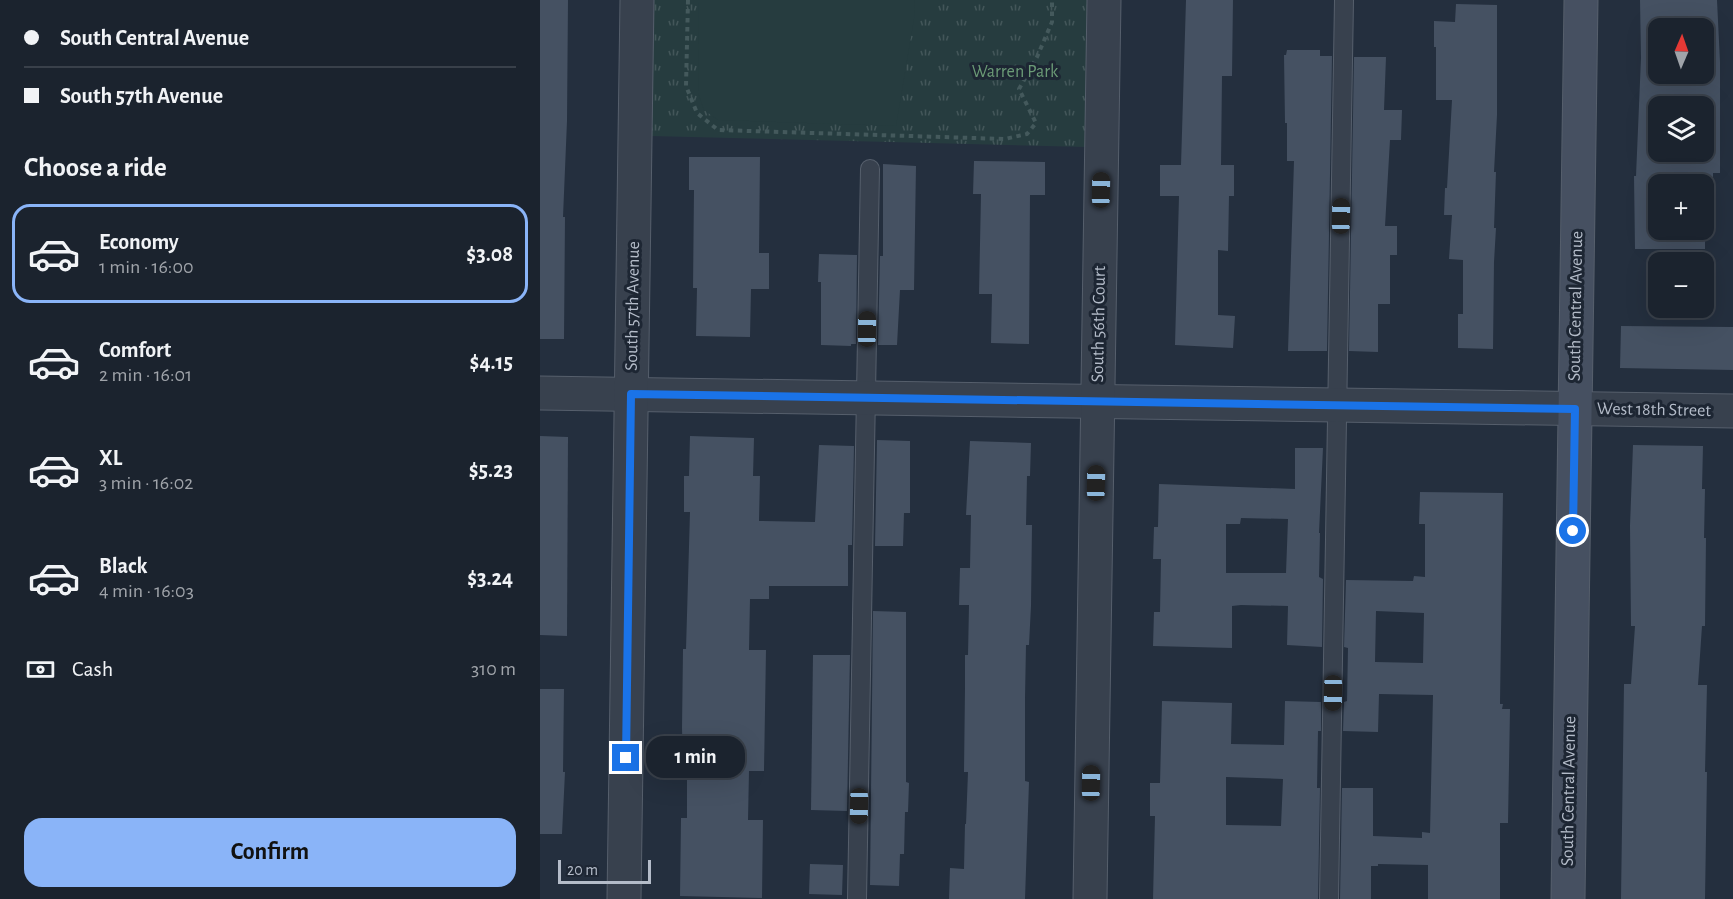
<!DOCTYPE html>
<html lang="en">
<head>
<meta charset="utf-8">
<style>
	body { margin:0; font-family:"Alegreya Sans",sans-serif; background:#282f3a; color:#f1f3f6; height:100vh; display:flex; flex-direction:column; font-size:22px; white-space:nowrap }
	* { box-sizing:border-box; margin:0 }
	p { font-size:20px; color:#a0a4aa }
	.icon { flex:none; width:33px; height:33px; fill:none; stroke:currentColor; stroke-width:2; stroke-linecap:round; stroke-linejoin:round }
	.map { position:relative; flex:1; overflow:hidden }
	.details { display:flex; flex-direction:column; background:#1b232e; width:540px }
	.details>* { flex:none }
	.guide { display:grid; align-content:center; height:132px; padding:0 24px; background:#1b232e }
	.needle { width:39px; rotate:2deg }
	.tools { position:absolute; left:1108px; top:18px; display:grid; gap:12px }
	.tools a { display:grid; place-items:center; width:66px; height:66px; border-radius:12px; background:#1b232e; box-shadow:0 6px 24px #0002,0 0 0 2px #39404a; font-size:30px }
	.scale { position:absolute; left:18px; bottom:15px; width:93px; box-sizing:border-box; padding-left:6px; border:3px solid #b4bcc9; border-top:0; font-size:16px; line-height:21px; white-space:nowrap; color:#b4bcc9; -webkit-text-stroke:4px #1d2633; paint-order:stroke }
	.end { position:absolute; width:27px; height:27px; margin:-14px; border:8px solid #1a73e8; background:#fff; box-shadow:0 0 0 3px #fff }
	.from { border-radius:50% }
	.bubble { position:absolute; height:42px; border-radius:18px; background:#1b232e; box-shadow:0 6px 24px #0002,0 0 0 2px #39404a; font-size:20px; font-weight:600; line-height:42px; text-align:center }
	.car { position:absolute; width:18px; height:36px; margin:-18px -9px; border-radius:8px; box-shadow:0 0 4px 2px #0007; background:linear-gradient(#222 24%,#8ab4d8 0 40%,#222 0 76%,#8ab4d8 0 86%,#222 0) }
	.guide b { display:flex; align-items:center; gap:21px; height:57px; font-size:22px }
	.guide b+b { border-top:2px solid #39404a }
	.guide i { width:15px; height:15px; background:#f1f3f6 }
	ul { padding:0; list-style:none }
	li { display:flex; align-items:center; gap:18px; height:99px; margin:0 12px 9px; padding:0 12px; border:3px solid transparent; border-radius:18px }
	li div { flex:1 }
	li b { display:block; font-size:22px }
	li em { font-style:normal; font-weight:600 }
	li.selected { border-color:#8ab4f8 }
	li>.icon { width:54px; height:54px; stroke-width:1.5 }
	h2 { padding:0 24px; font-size:27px; line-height:72px }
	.pay { display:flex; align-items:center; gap:15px; height:66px; padding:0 24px; font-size:22px }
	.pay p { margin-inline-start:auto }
	.cta { display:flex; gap:12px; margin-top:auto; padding:12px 24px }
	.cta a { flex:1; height:69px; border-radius:18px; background:#8ab4f8; color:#111; font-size:24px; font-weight:600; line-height:69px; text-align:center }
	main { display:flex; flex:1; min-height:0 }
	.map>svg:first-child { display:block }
	.grass { fill:url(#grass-tufts) }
	.garden { fill:#263c3f }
	.building { fill:#455162; fill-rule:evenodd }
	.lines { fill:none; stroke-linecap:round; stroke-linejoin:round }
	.service-casing { stroke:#565f6c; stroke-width:20 }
	.minor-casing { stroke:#565f6c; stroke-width:35 }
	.secondary-casing { stroke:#565f6c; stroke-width:35 }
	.path { stroke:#44595c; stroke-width:4; stroke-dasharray:4.5 4.5; stroke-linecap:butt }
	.service { stroke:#38414e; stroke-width:18 }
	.minor { stroke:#38414e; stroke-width:33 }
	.secondary { stroke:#465061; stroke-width:33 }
	.route { stroke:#1a73e8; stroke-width:8 }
	.labels { text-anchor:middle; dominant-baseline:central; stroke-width:6; stroke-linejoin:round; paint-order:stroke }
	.park-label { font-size:18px; fill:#6b9a76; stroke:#1d2633 }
	.street-label { font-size:18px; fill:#b4bcc9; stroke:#1d2633 }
</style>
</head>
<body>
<main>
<section class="details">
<div class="guide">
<b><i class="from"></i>South Central Avenue</b>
<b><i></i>South 57th Avenue</b>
</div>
<h2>Choose a ride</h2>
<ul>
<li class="selected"><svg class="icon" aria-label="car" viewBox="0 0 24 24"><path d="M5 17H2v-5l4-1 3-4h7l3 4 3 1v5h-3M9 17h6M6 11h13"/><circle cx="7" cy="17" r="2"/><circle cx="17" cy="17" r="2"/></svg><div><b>Economy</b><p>1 min · 16:00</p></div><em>$3.08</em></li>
<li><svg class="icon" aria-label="car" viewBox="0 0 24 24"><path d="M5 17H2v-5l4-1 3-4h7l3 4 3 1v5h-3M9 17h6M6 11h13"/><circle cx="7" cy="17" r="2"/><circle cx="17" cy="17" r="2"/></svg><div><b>Comfort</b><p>2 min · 16:01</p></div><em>$4.15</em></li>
<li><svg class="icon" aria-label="car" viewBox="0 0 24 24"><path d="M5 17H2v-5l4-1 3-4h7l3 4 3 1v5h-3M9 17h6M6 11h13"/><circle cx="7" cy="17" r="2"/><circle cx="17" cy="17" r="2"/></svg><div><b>XL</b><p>3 min · 16:02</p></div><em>$5.23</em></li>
<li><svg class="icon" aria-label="car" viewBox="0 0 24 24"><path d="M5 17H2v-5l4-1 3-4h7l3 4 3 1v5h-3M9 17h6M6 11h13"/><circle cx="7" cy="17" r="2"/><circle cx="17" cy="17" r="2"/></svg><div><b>Black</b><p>4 min · 16:03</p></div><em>$3.24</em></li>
</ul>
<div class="pay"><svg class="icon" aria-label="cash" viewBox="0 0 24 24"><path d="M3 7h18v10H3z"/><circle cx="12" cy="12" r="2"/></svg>Cash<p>310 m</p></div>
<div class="cta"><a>Confirm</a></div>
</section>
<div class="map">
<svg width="1193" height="899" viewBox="0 0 1193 899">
	<defs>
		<pattern id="grass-tufts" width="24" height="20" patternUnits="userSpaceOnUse" patternTransform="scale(1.5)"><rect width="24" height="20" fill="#263c3f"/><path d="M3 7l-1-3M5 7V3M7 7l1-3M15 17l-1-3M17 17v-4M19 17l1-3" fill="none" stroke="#435659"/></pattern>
	</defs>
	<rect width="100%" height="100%" fill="#242f3e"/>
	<polygon class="grass" points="114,0 550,0 547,147 111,136"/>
	<polygon class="garden" points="159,0 375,0 374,19 356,126 178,120 164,110 158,93"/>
	<g class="building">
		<polygon points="0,0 28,0 27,121 23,217 25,217 24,339 0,339"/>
		<polygon points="646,0 693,0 692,76 682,76 681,165 694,165 694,196 689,196 688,251 678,250 678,315 695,316 693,348 635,345 639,196 620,196 620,165 641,165"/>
		<path d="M1100 0H1177L1180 62V173H1173V201H1165V249H1095L1094 176H1096L1101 58ZM1119 28H1164V74H1119ZM1119 106H1164V152H1119ZM1119 184H1164V230H1119Z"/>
		<polygon points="916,4 957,5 957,115 954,172 956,172 954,228 956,228 954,262 953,349 918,348 918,314 923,314 923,260 909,259 912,215 904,215 905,188 907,188 912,100 896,100 896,47 894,47 894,21 915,22"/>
		<polygon points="747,50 780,50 780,56 792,56 787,351 748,351 754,161 747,161 747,123 745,123 744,55 746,55"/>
		<polygon points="814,57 846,57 844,110 862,110 861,140 850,140 845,226 857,226 857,255 850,255 850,304 838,304 838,352 809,351"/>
		<polygon points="149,157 220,157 219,253 229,253 229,289 211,289 210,337 156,336 157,288 153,288 154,190 149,190"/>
		<polygon points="434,161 505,162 505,195 490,195 489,344 451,343 452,294 439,294 441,194 433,194"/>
		<polygon points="343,164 376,166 374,290 360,290 357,345 338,345 340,256 343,256"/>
		<polygon points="279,254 317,255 316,344 311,344 311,346 281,345 281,282 278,282"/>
		<polygon points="1081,326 1193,327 1193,370 1080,368"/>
		<polygon points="0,436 28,437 27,636 0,635"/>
		<polygon points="150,436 214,438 213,476 220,476 219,521 275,522 279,445 314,446 312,545 308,545 308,586 229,586 229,599 210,599 209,650 226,650 224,771 209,771 208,820 223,820 222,898 140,896 141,818 147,818 147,770 143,769 142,728 143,649 146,649 150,512 144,512 144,476 149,476"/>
		<polygon points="337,440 370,441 370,513 364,513 363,546 335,546"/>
		<polygon points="430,441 491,443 490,476 487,476 486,525 492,525 491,606 489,645 486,645 485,698 485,781 489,782 485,899 409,899 410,868 424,869 425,824 426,824 428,772 424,772 425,688 425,655 428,655 429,605 419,605 420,568 430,568 431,515 426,515"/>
		<polygon points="1093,445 1163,446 1162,489 1165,489 1164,538 1166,538 1165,626 1162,626 1158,685 1167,685 1165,772 1167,772 1165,899 1081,899 1084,684 1091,684 1095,626 1091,626 1090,526"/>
		<path d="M755 448H783L779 533H780L779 577 783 579 782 647 747 645 748 606 701 605 692 606V648L613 646 614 612H620L621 559H613L614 527H618L619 484 755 489ZM701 518 748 519 746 573H686V524H700Z"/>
		<path d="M880 492 963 493 960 704H963L962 709H970L968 823H960V899H888V865L838 864V866H831V899H800L802 788H833V836L882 838V832L890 833 893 695 839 694 838 732 803 731 804 702 807 701 808 648 804 647 806 580 873 581 874 576 885 577V524H879ZM836 611 884 613 883 663 835 662Z"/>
		<polygon points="333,611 366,612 366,782 369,783 368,812 365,812 364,854 360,854 359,886 330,885"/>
		<polygon points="273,655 310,655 307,811 271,810"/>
		<polygon points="0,689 24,689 23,772 25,772 22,834 0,834"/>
		<path d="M622 701 692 703 691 744 744 745 745 701 781 702V731H778L777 788H780L778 899H613L615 816H610V783H620ZM686 777 743 779 741 826 686 825Z"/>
		<polygon points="270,864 303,865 302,895 269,894"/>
	</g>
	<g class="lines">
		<g class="service-casing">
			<g id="service">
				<polyline points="317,899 330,169"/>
				<polyline points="789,899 804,0"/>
			</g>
		</g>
		<g class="minor-casing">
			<g id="minor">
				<polyline points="0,393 1193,411"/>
				<polyline points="84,899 97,0"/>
				<polyline points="550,899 564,0"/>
			</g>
		</g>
		<g class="secondary-casing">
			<polyline id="secondary" points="1028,899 1041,0"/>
		</g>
		<polyline class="path" points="148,0 146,86 157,113 178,130 465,139 487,134 496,123 479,89 497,57 512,22 512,0"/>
		<use href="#service" class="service"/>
		<use href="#minor" class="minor"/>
		<use href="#secondary" class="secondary"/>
	</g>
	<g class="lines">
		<polyline class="route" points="86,758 91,394 1035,409 1033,531"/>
	</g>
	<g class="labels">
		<g class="park-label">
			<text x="475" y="72">Warren Park</text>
		</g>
		<g class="street-label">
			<text transform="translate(93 306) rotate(-89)">South 57th Avenue</text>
			<text transform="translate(1036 306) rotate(-89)">South Central Avenue</text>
			<text transform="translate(559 324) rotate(-89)">South 56th Court</text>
			<text transform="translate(1114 410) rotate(1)">West 18th Street</text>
			<text transform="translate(1029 791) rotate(-89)">South Central Avenue</text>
		</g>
	</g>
</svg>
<div class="tools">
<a><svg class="needle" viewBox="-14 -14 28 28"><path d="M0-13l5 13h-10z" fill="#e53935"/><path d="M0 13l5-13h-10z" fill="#a0a4aa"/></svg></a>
<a><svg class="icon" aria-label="layers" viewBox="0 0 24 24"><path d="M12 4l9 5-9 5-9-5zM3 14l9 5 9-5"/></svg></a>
<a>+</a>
<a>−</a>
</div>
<div class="scale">20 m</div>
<i class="end from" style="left:1033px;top:531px"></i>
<i class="end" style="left:86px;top:758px"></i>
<div class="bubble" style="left:106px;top:736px;width:99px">1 min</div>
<i class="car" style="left:561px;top:190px;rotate:1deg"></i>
<i class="car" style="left:801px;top:216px;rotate:1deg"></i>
<i class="car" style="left:327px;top:329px;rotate:1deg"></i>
<i class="car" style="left:556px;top:483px;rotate:1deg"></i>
<i class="car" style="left:793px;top:693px;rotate:181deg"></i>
<i class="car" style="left:551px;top:783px;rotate:1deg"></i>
<i class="car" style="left:319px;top:806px;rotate:181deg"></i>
</div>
</main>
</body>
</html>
